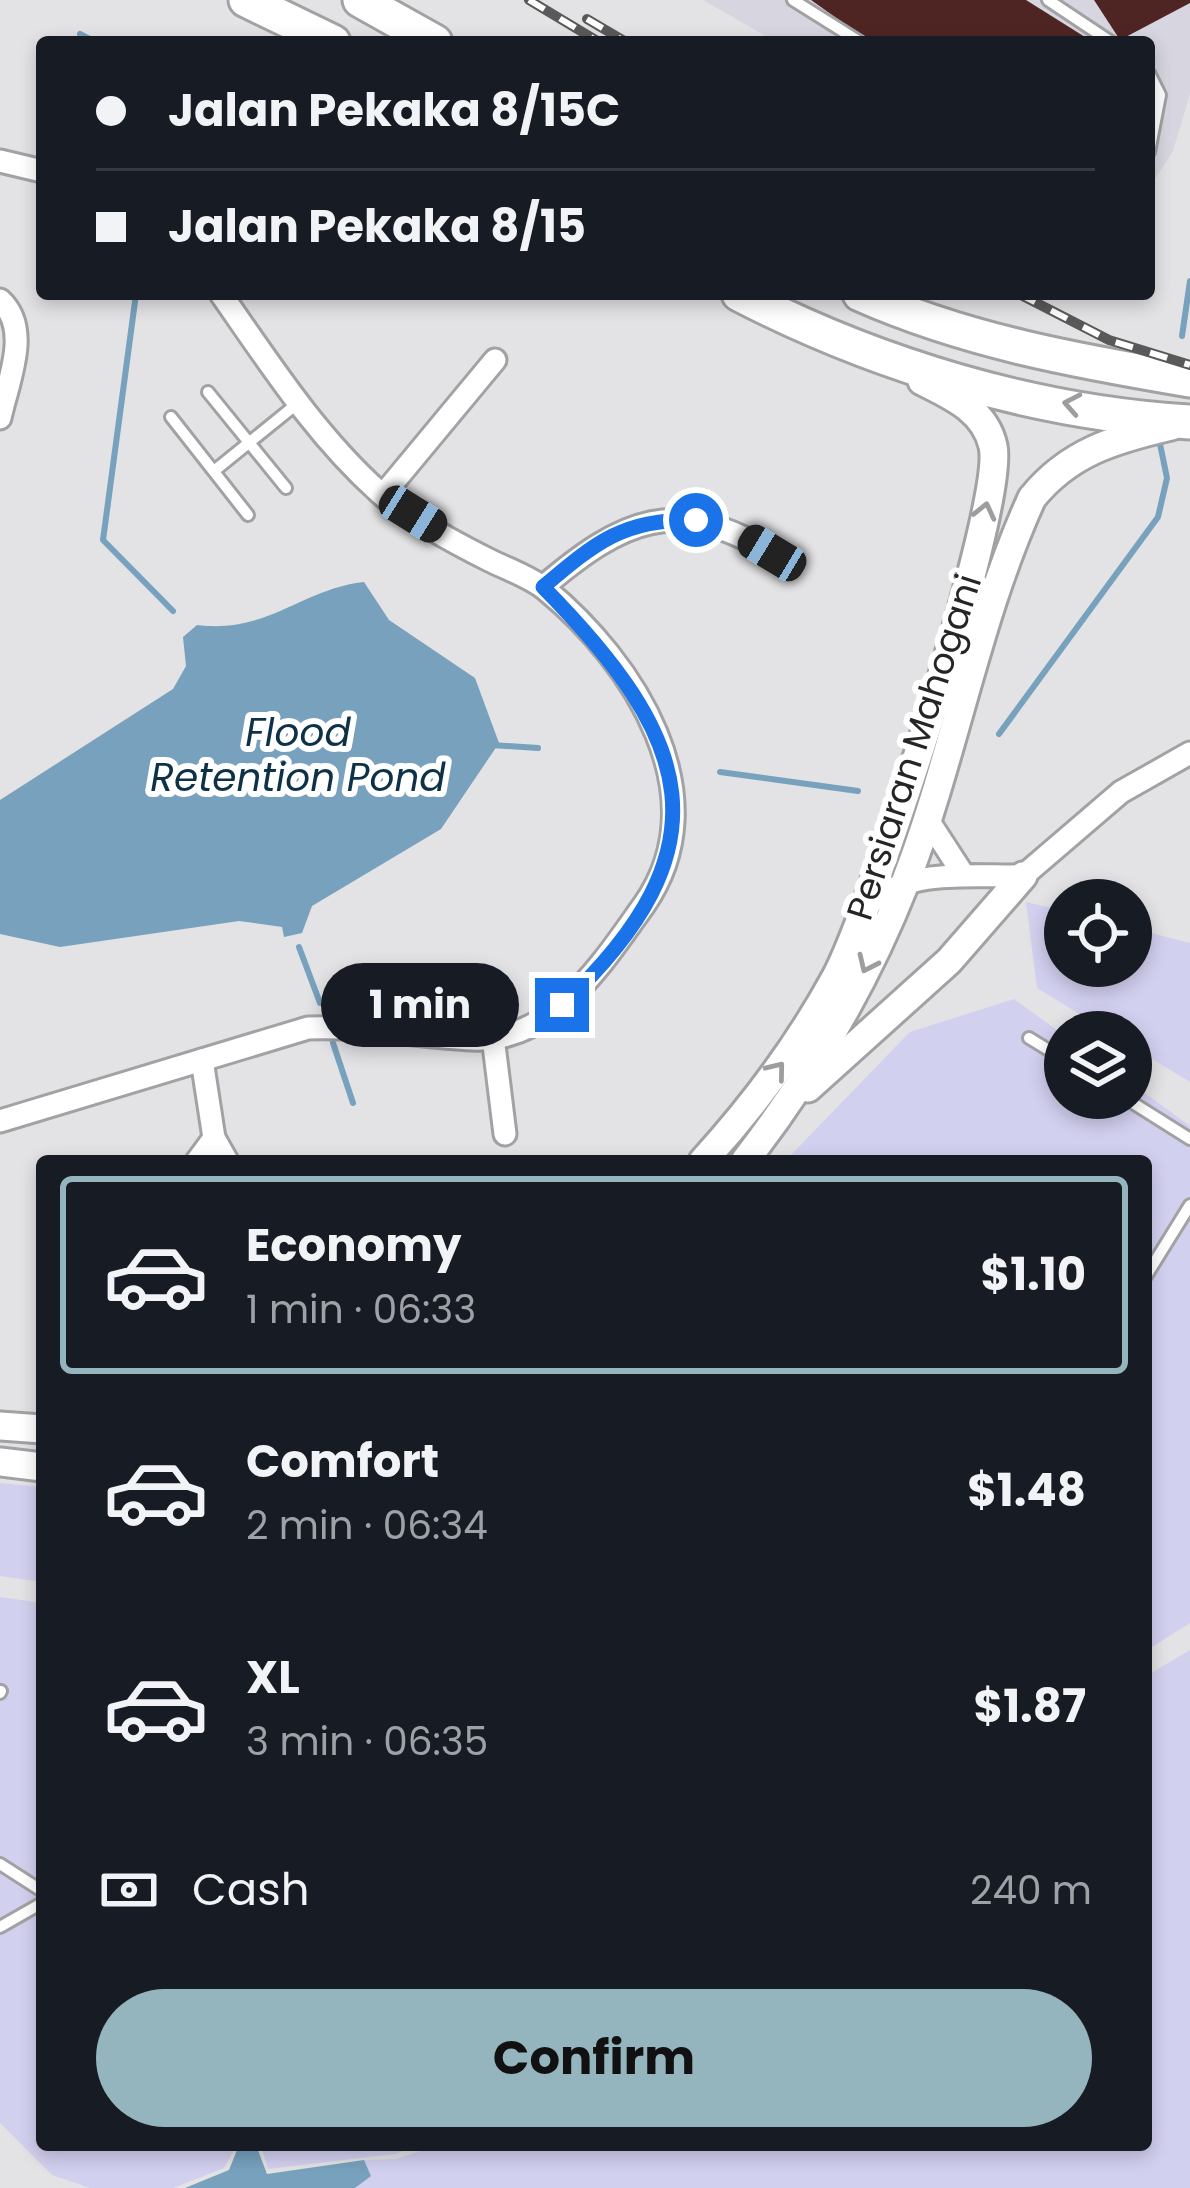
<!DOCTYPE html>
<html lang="en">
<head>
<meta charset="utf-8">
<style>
	body { margin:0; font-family:Poppins,sans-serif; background:#20242c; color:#f1f3f6; height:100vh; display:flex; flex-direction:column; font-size:45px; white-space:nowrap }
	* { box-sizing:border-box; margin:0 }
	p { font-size:39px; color:#9ea1a6 }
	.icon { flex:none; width:66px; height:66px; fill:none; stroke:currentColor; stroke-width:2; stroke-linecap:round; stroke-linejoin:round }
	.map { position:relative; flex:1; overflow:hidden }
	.panel { position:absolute; left:36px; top:1155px; width:1116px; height:996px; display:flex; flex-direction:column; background:#171b24; border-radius:12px; box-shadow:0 6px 18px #0003 }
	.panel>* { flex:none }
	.hud { position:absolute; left:36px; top:36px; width:1119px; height:264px; border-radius:12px; box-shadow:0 6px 18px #0003; display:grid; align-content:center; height:264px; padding:0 60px; background:#171b24 }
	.buttons { position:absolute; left:1044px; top:879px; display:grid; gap:24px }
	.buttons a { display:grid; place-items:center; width:108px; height:108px; border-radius:50%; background:#171b24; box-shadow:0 6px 18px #0003; font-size:60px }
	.end { position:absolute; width:54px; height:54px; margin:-27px; border:15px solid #1a73e8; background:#fff; box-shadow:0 0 0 6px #fff }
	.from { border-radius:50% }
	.bubble { position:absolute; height:84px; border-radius:42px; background:#171b24; box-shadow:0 6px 18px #0003; font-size:39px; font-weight:700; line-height:84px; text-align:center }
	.car { position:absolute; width:36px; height:72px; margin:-36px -18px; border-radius:15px; box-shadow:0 0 9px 3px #0007; background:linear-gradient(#222 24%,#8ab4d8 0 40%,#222 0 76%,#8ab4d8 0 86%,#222 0) }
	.hud b { display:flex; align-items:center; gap:42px; height:114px; font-size:45px }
	.hud b+b { border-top:3px solid #363941 }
	.hud i { width:30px; height:30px; background:#f1f3f6 }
	ul { padding:21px 0 0; list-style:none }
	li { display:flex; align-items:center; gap:36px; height:198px; margin:0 24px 18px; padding:0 36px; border:6px solid transparent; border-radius:12px }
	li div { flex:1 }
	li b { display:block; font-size:45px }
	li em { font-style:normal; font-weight:700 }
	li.current { border-color:#95b5be }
	li>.icon { width:108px; height:108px; stroke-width:1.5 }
	.pay { display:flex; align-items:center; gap:30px; height:132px; padding:0 60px; font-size:45px }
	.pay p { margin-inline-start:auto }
	.primary-button { display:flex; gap:24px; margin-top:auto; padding:24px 60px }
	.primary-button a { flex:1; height:138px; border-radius:72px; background:#95b5be; color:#111; font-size:48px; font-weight:700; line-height:138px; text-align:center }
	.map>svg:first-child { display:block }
	.built { fill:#d7d6e0 }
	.green { fill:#d2d0ef }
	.water { fill:#77a1bd }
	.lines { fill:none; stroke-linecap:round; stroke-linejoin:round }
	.stream { stroke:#77a1bd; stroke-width:6 }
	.building { fill:#4e2523 }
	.service-casing { stroke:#a2a2a4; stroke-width:16 }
	.minor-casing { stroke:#a2a2a4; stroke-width:27 }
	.secondary-casing { stroke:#a2a2a4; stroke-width:33 }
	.trunk-casing { stroke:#a2a2a4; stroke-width:39 }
	.service { stroke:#fff; stroke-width:10 }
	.minor { stroke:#fff; stroke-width:21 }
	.secondary { stroke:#fff; stroke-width:27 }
	.trunk { stroke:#fff; stroke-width:33 }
	.rail-casing { stroke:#59595a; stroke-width:10 }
	.rail { stroke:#fff; stroke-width:6; stroke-dasharray:18; stroke-linecap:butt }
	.oneway { stroke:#9d9d9d }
	.route { stroke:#1a73e8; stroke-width:15 }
	.labels { text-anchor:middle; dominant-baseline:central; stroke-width:12; stroke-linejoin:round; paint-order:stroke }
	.street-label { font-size:36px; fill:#252526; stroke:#fff }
	.water-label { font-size:39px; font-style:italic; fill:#0d3146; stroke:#fff }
</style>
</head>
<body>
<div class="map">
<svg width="1190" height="2188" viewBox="0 0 1190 2188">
	<rect width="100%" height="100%" fill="#e3e2e4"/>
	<polygon class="built" points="703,0 1190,0 1190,94 1173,151 1149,188 1149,42 776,42"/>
	<g class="green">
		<polygon points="1026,902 1065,911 1065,966 1131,966 1131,928 1190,943 1190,1082 1131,1046 1131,1032 1109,1032 1037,988"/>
		<polygon points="1014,999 1065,1036 1065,1098 1131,1098 1131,1083 1190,1126 1190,1623 1146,1651 1146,1161 785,1161 910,1032"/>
		<polygon points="0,1483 42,1487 42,1582 0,1576"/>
		<polygon points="0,1597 42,1603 42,2145 237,2145 224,2168 173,2188 90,2188 52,2175 0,2123"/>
		<polygon points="1190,1650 1190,2188 355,2188 370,2176 364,2160 396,2159 439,2145 1146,2145 1146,1676"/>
		<polygon points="261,2145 419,2145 395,2154 268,2169"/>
	</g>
	<g class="water">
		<path d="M364 582 389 620 475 678 499 743 441 829 312 906 302 933 284 937 282 927 239 921 60 947 0 934V800L173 689 186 666 183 637 197 625C268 634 301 589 364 582Z"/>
		<polygon points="239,2145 256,2145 267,2174 364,2160 371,2176 355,2188 185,2188 229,2170"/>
	</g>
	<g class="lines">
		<g class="stream">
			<polyline points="80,34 95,42"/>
			<polyline points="136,294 103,540 173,611"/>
			<polyline points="1182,336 1190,281"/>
			<polyline points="999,734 1158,517 1167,478 1160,444"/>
			<polyline points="491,745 538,748"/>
			<polyline points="720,772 858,791"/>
			<polyline points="299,947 320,1003"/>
			<polyline points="333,1043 353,1103"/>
		</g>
	</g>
	<g class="building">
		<polygon points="811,0 1026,0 1093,42 870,42"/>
		<polygon points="1094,0 1190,0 1190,3 1120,40"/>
	</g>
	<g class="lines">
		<g class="service-casing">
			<g id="service">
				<polyline points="793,0 860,42"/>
				<polyline points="1048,0 1111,42"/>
				<polyline points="1149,73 1160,95 1149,152"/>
				<polyline points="208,392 286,488"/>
				<polyline points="171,417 248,515"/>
				<polyline points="214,471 298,403"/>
				<polyline points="1029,1038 1065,1060"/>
				<polyline points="1125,1098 1190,1139"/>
				<polyline points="1146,1276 1190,1205"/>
				<polyline points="0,1693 1,1691"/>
				<polyline points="0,1864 42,1891"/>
				<polyline points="0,1927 42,1903"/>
			</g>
		</g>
		<g class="minor-casing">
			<g id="minor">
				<polyline points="0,161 42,171"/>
				<path d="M0 300C32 329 8 381 0 418"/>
				<polyline points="383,495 495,360"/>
				<path d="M543 587C623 519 675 495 772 553"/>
				<polyline points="926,817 963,874"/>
				<path d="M868 905C911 867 969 877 1023 876L1121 792 1190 753"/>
				<polyline points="493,1037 505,1134"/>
				<polyline points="202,1060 214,1138 227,1161"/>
				<path d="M0 1121 308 1028C364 1026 417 1036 472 1039 553 1043 603 962 644 905 720 796 634 662 545 589 530 577 507 569 489 560 453 542 410 519 380 493 316 436 270 364 221 294"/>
				<polyline points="197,1161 214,1138"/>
			</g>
		</g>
		<g class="secondary-casing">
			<g id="secondary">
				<polyline points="808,1088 949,961 1023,876"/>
				<path d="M703 1161C754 1105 800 1043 836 977 871 912 1006 504 993 446 985 410 952 396 922 381"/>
				<path d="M745 1161C810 1077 866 982 905 883 954 757 976 620 1032 498 1069 452 1115 439 1171 426"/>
				<polyline points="0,1426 42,1429"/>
				<polyline points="0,1462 42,1467"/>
			</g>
		</g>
		<g class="trunk-casing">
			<g id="trunk">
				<polyline points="246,0 333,42"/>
				<polyline points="360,0 435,42"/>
				<path d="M739 294C876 365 1035 413 1190 422"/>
				<path d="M860 294C966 341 1077 361 1190 380"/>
			</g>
		</g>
		<use href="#service" class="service"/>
		<use href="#minor" class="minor"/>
		<use href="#secondary" class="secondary"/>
		<use href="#trunk" class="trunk"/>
		<g class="rail-casing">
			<g id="rail">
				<polyline points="529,0 599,42"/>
				<polyline points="587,19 626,42"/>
				<polyline points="1019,294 1109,340 1190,365"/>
			</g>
		</g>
		<use href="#rail" class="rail"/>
	</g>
	<defs><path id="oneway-chevron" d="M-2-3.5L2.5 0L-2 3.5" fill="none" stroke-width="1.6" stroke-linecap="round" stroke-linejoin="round" transform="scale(3)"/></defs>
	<g class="oneway">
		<use href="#oneway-chevron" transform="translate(1072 404) rotate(-169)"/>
		<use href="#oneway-chevron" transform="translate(985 511) rotate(-77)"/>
		<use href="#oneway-chevron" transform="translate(867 964) rotate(115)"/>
		<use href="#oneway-chevron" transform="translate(777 1070) rotate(-51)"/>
	</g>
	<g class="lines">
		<path class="route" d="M562 1005C731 846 692 738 543 587 595 543 624 518 696 520"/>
	</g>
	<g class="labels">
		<g class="street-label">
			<text transform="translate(914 747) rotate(-72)">Persiaran Mahogani</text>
		</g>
		<g class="water-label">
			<text x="298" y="732">Flood<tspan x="298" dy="45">Retention Pond</tspan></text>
		</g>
	</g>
</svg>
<div class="buttons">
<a><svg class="icon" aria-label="locate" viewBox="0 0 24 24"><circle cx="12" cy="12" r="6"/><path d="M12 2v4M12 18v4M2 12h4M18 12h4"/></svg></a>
<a><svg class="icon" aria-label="layers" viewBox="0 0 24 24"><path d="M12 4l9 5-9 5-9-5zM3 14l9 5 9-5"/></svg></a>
</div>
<i class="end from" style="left:696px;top:520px"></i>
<i class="end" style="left:562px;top:1005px"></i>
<div class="bubble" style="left:321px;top:963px;width:198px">1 min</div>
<i class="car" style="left:413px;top:514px;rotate:122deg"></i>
<i class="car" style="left:772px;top:553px;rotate:301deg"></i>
<div class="hud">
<b><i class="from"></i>Jalan Pekaka 8/15C</b>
<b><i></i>Jalan Pekaka 8/15</b>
</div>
<section class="panel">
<ul>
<li class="current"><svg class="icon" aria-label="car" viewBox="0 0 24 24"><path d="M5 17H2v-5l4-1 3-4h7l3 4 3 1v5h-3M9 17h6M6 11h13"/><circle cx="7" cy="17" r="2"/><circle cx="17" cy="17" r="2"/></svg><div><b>Economy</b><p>1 min · 06:33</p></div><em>$1.10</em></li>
<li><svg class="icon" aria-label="car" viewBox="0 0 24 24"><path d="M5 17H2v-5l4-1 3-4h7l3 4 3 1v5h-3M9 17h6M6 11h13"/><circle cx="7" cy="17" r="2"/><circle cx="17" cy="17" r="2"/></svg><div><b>Comfort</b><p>2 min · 06:34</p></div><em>$1.48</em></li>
<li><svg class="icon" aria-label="car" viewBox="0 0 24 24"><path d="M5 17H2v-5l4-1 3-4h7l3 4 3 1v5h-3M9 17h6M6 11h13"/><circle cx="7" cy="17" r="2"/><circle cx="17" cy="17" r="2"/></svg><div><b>XL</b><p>3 min · 06:35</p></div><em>$1.87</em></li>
</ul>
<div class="pay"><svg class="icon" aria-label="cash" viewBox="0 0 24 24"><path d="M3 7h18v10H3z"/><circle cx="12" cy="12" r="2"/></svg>Cash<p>240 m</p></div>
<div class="primary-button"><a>Confirm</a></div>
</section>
</div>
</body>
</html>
